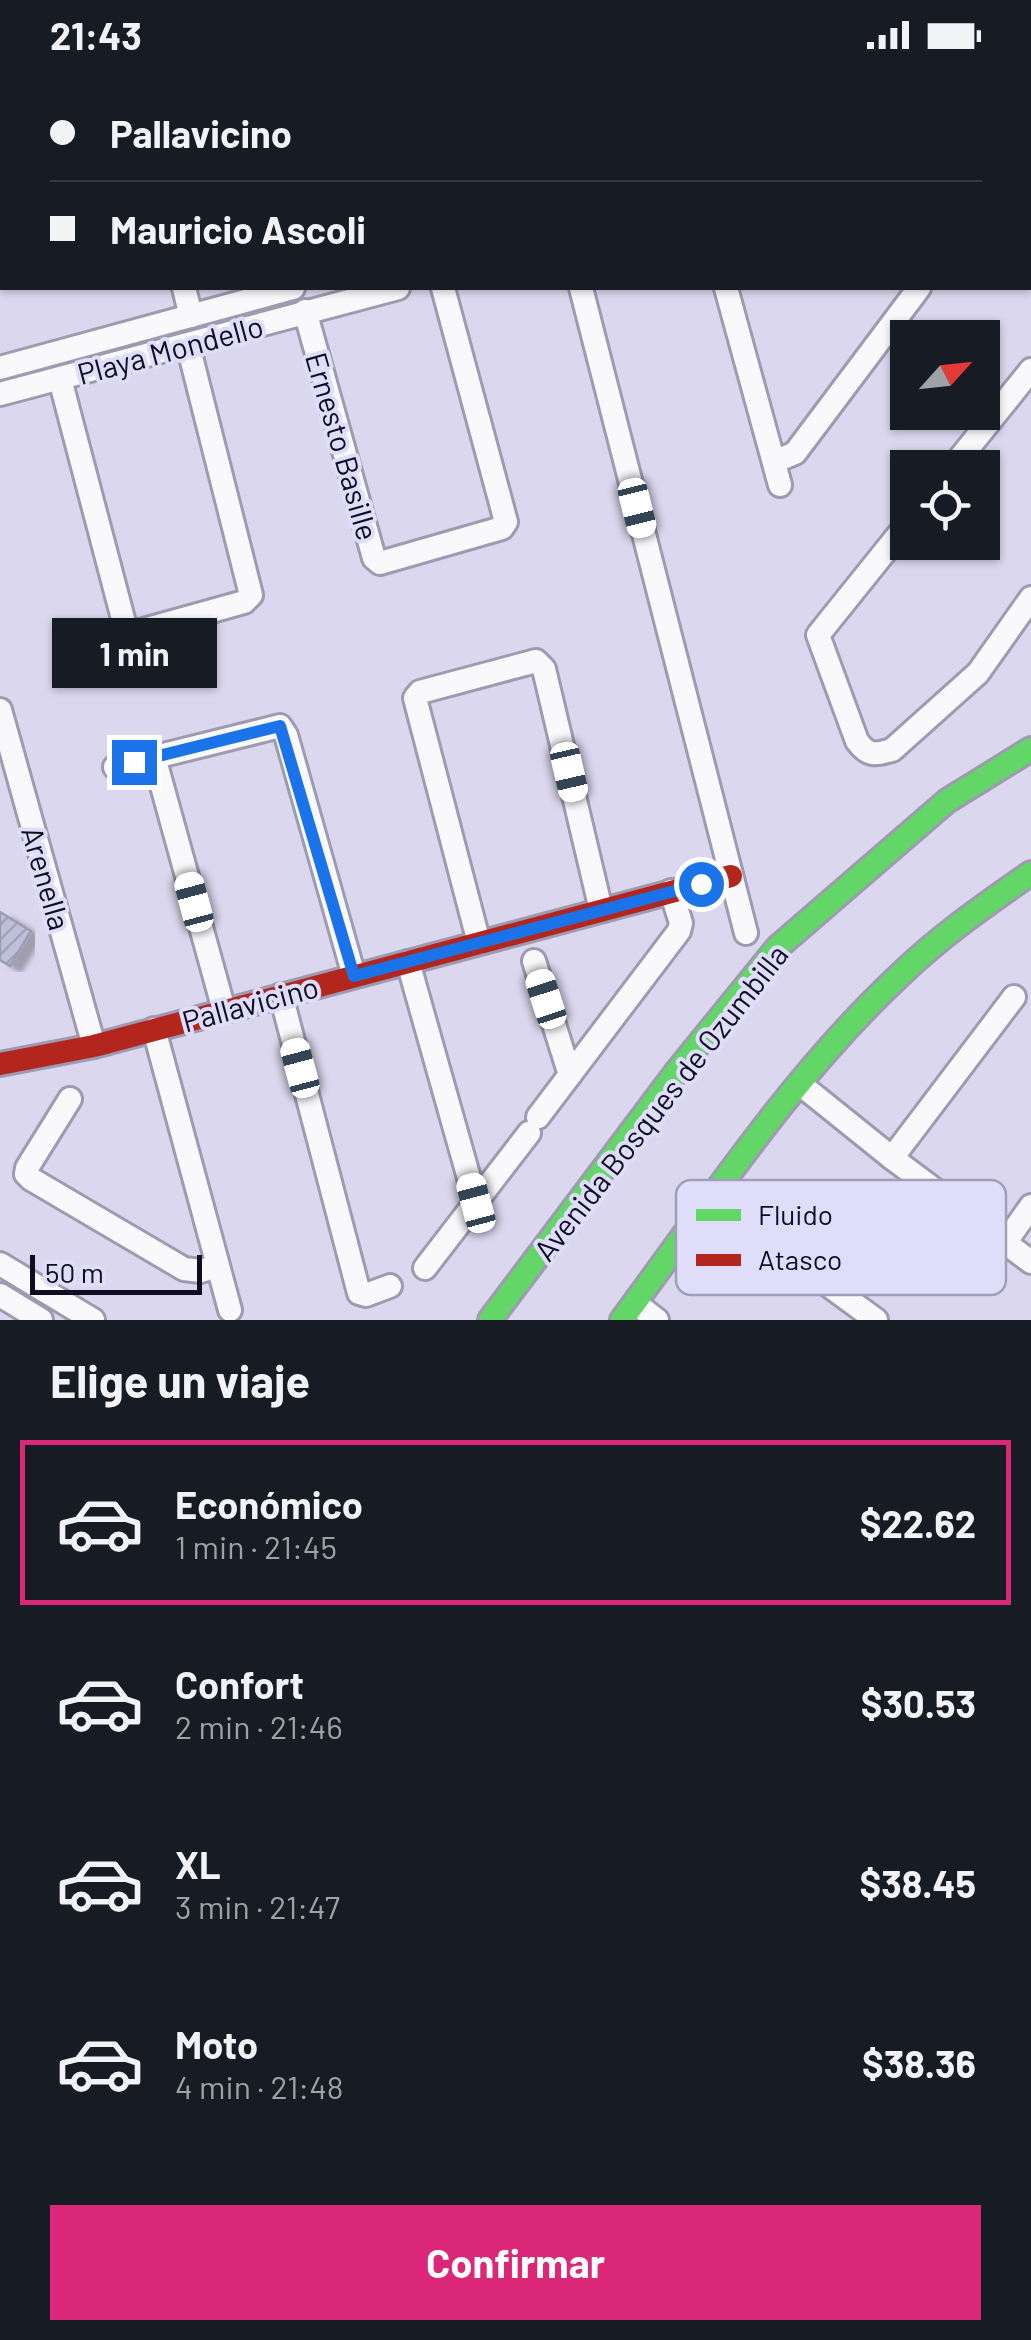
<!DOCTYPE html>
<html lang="es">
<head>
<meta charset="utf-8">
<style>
	body { margin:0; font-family:Barlow,sans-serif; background:#242831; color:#f1f3f6; height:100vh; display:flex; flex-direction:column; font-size:38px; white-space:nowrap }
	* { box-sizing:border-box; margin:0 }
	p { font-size:32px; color:#9ea1a6 }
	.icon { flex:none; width:55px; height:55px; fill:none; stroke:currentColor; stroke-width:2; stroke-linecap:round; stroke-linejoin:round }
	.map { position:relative; height:1250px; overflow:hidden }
	.drawer { display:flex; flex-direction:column; background:#171b24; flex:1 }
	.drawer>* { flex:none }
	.guide { position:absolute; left:0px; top:0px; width:1032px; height:220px; box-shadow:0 2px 8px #0004; display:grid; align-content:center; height:220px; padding:0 50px; background:#171b24 }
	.needle { width:65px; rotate:63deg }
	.tools { position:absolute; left:890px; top:250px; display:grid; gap:20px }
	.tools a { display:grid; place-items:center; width:110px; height:110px; border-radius:0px; background:#171b24; box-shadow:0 2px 8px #0004; font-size:50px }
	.scale { position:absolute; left:30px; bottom:25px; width:172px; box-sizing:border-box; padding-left:10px; border:5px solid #100c24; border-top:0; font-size:28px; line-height:35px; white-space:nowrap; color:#100c24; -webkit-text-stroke:8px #dfddf9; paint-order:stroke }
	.end { position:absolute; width:45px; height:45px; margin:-22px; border:12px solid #1a73e8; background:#fff; box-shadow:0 0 0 5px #fff }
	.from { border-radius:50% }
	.bubble { position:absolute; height:70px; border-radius:0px; background:#171b24; box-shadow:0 2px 8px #0004; font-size:32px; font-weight:700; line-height:70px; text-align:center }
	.car { position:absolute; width:30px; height:60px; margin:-30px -15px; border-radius:12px; box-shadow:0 0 8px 2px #0007; background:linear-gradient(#fff 24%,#345 0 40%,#fff 0 76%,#345 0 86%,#fff 0) }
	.guide b { display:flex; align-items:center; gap:35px; height:95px; font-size:38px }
	.guide b+b { border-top:2px solid #363941 }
	.guide i { width:25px; height:25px; background:#f1f3f6 }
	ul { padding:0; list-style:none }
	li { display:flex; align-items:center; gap:30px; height:165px; margin:0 20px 15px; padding:0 30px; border:5px solid transparent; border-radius:0px }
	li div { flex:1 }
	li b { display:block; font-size:38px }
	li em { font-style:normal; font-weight:700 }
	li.active { border-color:#db2777 }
	li>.icon { width:90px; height:90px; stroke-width:1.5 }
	h2 { padding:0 50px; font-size:45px; line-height:120px }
	.primary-button { display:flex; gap:20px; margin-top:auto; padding:20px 50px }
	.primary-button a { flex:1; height:115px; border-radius:0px; background:#db2777; color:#fff; font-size:40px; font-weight:700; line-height:115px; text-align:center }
	.status { display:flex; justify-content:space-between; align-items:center; height:70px; padding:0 50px; background:#171b24; direction:ltr }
	.status svg { height:28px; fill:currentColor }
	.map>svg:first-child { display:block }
	.building { fill:url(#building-hatch); stroke:#9a9cb1; stroke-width:2.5; filter:url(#shadow) }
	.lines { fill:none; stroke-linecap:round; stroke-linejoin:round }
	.street-casing { stroke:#9e9ab0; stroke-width:28 }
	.fast-casing { stroke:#9e9ab0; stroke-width:28 }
	.jam-casing { stroke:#9e9ab0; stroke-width:28 }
	.street { stroke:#f9f9fc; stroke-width:22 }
	.fast { stroke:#63d668; stroke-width:22 }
	.jam { stroke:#b3261e; stroke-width:22 }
	.route { stroke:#1a73e8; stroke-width:12 }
	.labels { text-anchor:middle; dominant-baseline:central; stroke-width:8; stroke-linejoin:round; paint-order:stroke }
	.street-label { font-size:30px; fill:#100c24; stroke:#dfddf9 }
	.key { fill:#dfddf9; stroke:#a19eb9; stroke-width:2.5 }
	.key-label { font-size:28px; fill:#100c24 }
</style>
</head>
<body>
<div class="status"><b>21:43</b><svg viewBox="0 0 49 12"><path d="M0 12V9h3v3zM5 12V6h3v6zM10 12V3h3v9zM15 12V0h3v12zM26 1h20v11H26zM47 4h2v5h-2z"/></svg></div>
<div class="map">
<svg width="1031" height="1250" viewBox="0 0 1031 1250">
	<defs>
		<pattern id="building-hatch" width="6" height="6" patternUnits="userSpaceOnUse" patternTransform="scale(2.5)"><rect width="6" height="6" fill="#bdc0d8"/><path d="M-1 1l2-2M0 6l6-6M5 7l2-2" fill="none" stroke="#a1a4b9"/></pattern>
		<filter id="shadow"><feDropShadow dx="11" dy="6" stdDeviation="2.5" flood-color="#0004"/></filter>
	</defs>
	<rect width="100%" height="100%" fill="#dad7ee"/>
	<polygon class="building" points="0,842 31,861 10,896 0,890"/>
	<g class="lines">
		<g class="street-casing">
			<g id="street">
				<polyline points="271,0 272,2"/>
				<polyline points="404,0 404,2"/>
				<polyline points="802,0 806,2"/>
				<polyline points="140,2 144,0"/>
				<polyline points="534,2 537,0"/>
				<polyline points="717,2 719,0"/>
				<polyline points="753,2 755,0"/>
				<polyline points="1018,2 1020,0"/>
				<polyline points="0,41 2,40"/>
				<polyline points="1030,162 1031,163"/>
				<polyline points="0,184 2,183"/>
				<polyline points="184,218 191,246"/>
				<polyline points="581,218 746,863"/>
				<polyline points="726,218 780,415"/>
				<polyline points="305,241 374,488 380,493 502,458 506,452 443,218"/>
				<polyline points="0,298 293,218"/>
				<polyline points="60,309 127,564"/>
				<polyline points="0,324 398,218"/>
				<polyline points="774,392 795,383 919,218"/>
				<polyline points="952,398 1031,300"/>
				<path d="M908 453 818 565 857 671C868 686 874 685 892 680L978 603 1031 528"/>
				<polyline points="93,574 244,532 251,525 188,275"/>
				<polyline points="0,640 94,976"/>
				<polyline points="154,687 224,940"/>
				<polyline points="115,697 280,656 286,665 354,906"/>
				<polyline points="479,873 415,628 420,622 536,591 544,599 601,840"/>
				<polyline points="534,891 570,1005"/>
				<polyline points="408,892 476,1133"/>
				<polyline points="281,925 359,1223 366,1225 390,1216"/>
				<polyline points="154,959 230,1240"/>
				<polyline points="800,1014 892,1088 1031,1192"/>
				<polyline points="70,1029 27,1098 26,1104 31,1109 184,1199 201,1201 217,1196"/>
				<polyline points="538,1047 679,861 681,853 671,821"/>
				<polyline points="892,1088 1014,927"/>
				<polyline points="712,1130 876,1250"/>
				<polyline points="1005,1173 1031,1136"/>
				<polyline points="0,1194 93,1250"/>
				<polyline points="425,1198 529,1063"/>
				<polyline points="0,1225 41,1250"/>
				<polyline points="635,1233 657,1250"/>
			</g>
		</g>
		<g class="fast-casing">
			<g id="fast">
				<polyline points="490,1250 678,1000 778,877 947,731 1031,679"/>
				<path d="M622 1250C709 1133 792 1006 899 906 939 867 985 835 1031 803"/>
			</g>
		</g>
		<g class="jam-casing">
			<polyline id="jam" points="0,994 94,976 731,806"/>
		</g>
		<use href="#street" class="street"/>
		<use href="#fast" class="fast"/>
		<use href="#jam" class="jam"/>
	</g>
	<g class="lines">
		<polyline class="route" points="134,692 280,656 354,906 701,814"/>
	</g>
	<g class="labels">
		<g class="street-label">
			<text transform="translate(170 279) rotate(-15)">Playa Mondello</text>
			<text transform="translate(343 376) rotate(74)">Ernesto Basille</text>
			<text transform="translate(47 808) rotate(74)">Arenella</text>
			<text transform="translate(250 933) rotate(-15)">Pallavicino</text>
			<text transform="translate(660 1032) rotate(-52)">Avenida Bosques de Ozumbilla</text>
		</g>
	</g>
	<rect x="676" y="1110" width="330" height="115" rx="15" class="key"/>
	<rect x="696" y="1139" width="45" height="12" fill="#63d668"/>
	<rect x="696" y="1184" width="45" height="12" fill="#b3261e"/>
	<g class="key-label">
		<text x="758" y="1155">Fluido</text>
		<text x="758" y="1200">Atasco</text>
	</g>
</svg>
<div class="tools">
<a><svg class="needle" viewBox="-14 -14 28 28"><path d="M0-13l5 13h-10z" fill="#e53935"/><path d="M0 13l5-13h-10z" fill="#9ea1a6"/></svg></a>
<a><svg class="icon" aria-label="locate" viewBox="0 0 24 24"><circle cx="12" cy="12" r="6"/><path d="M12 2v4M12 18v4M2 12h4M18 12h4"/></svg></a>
</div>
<div class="scale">50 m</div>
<i class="end from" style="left:701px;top:814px"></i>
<i class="end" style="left:134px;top:692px"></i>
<div class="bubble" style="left:52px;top:548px;width:165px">1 min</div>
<i class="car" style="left:637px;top:438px;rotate:166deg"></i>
<i class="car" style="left:569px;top:702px;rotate:167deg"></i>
<i class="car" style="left:194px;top:832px;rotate:345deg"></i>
<i class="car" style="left:546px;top:929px;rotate:342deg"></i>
<i class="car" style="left:300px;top:998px;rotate:345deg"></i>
<i class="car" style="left:476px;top:1133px;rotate:345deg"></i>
<div class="guide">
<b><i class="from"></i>Pallavicino</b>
<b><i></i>Mauricio Ascoli</b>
</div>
</div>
<section class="drawer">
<h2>Elige un viaje</h2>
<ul>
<li class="active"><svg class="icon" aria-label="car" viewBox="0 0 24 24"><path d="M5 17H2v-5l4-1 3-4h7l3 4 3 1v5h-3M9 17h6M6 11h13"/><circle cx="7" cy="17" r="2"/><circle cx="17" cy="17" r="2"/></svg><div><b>Económico</b><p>1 min · 21:45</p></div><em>$22.62</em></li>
<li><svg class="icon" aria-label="car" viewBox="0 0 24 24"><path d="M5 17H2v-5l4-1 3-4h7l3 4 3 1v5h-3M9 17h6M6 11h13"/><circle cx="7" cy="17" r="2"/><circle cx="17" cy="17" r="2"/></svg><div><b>Confort</b><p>2 min · 21:46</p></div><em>$30.53</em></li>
<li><svg class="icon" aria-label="car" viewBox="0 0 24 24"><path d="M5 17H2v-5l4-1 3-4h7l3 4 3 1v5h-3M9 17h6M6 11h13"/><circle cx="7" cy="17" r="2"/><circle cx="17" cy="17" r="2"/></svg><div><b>XL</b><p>3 min · 21:47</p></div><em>$38.45</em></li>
<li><svg class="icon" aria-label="car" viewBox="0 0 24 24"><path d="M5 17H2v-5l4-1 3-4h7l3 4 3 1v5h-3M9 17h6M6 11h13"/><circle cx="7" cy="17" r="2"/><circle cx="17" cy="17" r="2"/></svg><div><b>Moto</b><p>4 min · 21:48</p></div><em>$38.36</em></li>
</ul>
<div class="primary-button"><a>Confirmar</a></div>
</section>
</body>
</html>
